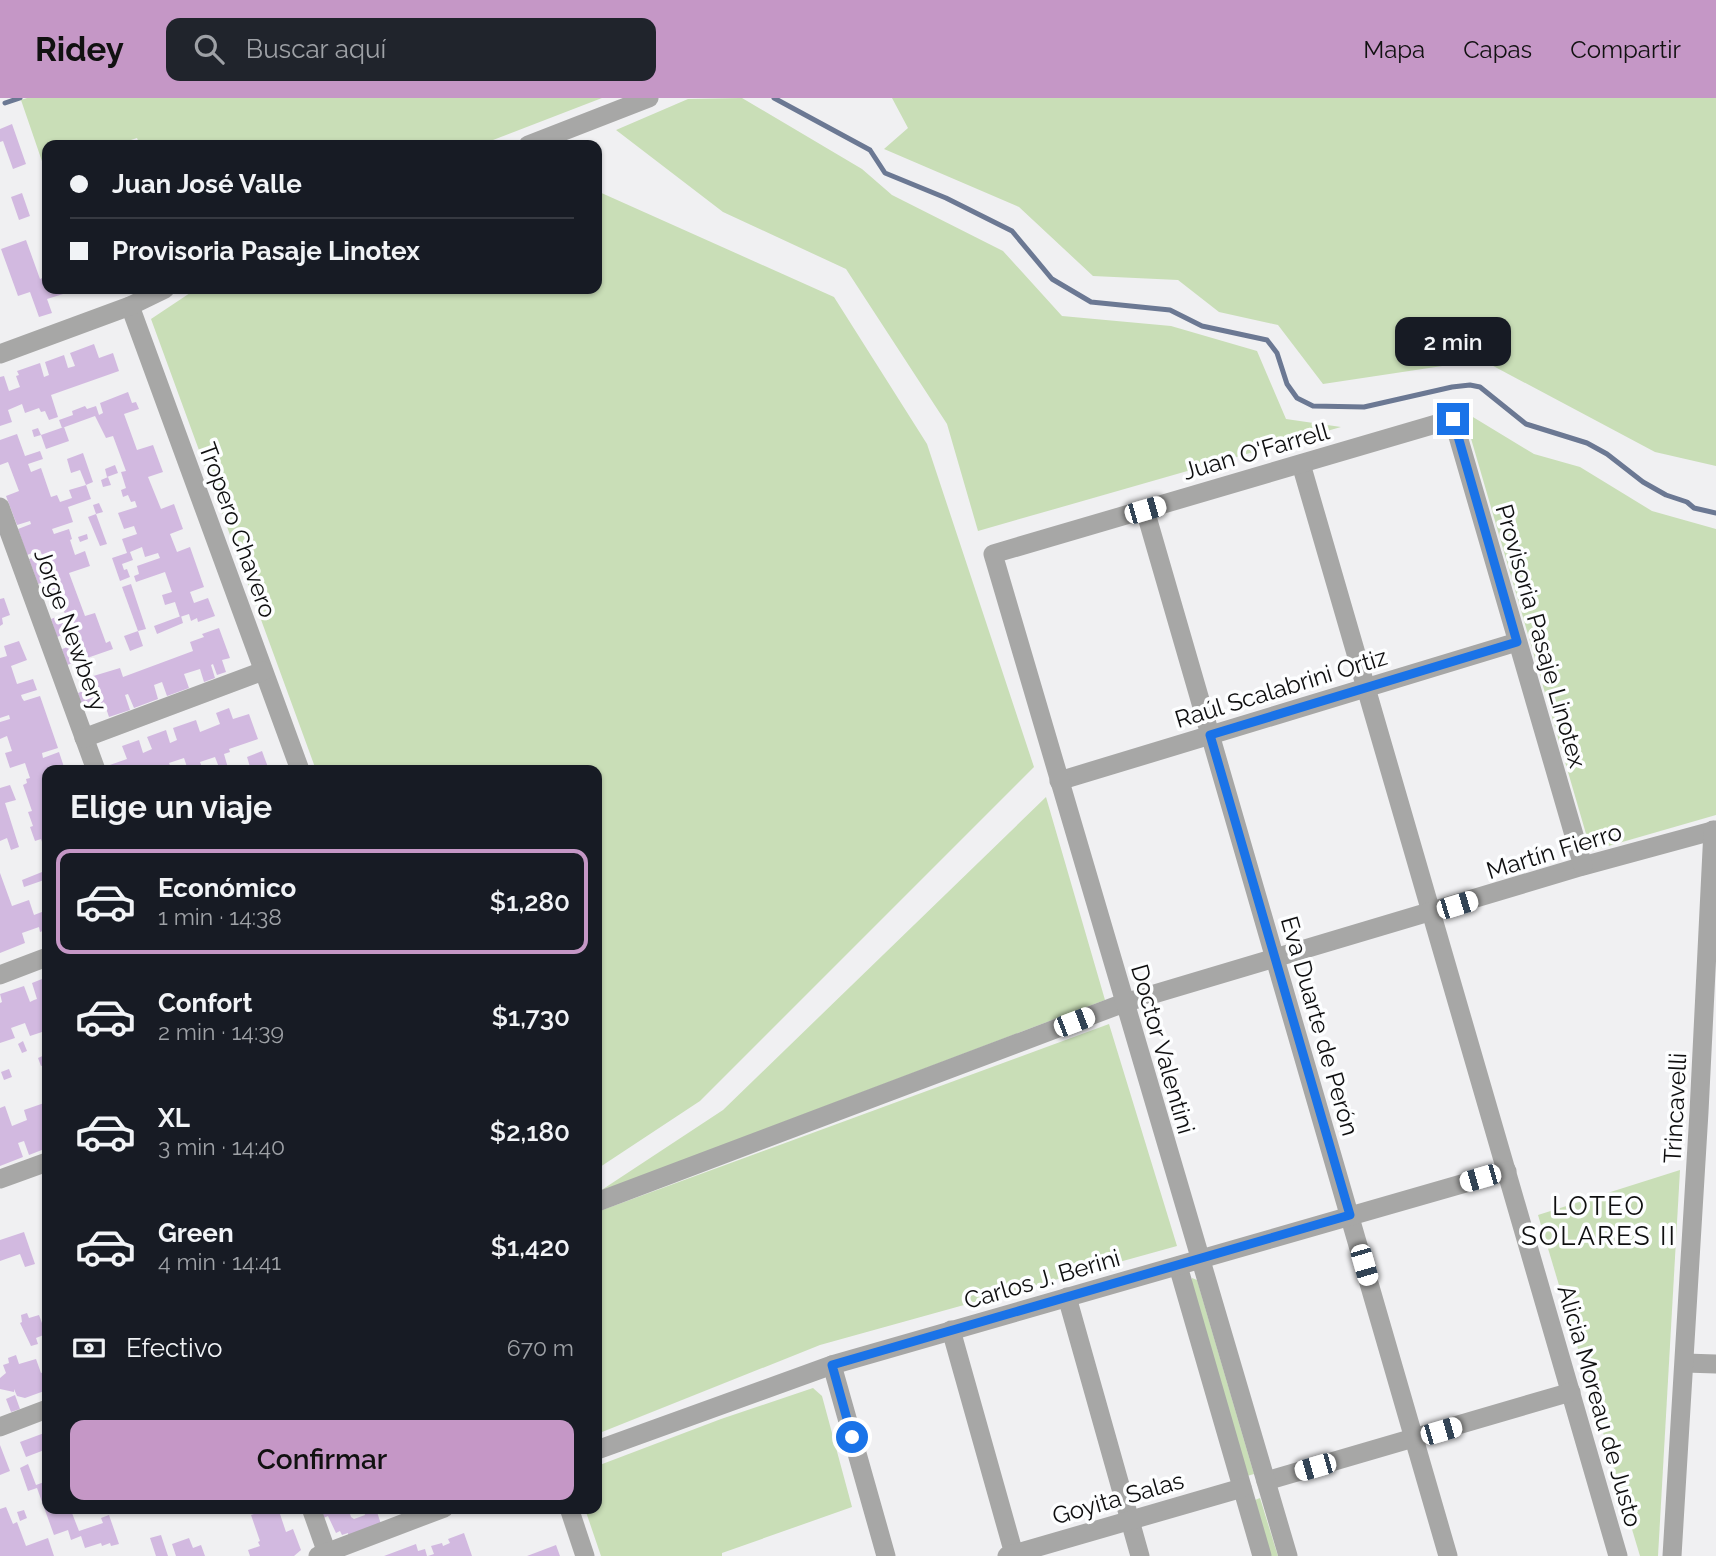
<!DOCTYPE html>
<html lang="es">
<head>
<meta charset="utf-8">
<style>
	body { margin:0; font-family:Raleway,sans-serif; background:#20242c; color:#f1f3f6; height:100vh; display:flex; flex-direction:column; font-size:26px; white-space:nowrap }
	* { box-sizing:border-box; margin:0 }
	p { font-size:23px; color:#9ea1a6 }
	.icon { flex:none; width:38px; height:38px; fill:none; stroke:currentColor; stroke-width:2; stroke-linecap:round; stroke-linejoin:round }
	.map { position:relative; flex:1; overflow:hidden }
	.side { position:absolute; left:42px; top:667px; width:560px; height:749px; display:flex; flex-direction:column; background:#171b24; border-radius:14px; box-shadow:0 2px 5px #0004 }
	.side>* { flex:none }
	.banner { position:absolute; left:42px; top:42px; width:560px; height:154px; border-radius:14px; box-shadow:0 2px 5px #0004; display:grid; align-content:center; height:154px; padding:0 28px; background:#171b24 }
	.end { position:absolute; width:32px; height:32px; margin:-16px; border:9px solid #1a73e8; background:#fff; box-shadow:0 0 0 4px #fff }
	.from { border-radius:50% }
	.bubble { position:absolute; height:49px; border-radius:14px; background:#171b24; box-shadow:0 2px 5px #0004; font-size:23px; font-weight:600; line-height:49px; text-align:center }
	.car { position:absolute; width:21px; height:42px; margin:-21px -10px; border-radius:9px; box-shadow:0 0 5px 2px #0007; background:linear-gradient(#fff 24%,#345 0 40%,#fff 0 76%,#345 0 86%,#fff 0) }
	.banner b { display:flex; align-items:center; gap:24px; height:66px; font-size:26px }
	.banner b+b { border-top:2px solid #363941 }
	.banner i { width:18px; height:18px; background:#f1f3f6 }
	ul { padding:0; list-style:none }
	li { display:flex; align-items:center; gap:21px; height:105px; margin:0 14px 10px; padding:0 14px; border:4px solid transparent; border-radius:14px }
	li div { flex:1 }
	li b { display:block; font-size:26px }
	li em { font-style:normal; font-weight:600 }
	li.active { border-color:#c597c6 }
	li>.icon { width:63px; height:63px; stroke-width:1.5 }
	h2 { padding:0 28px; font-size:32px; line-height:84px }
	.pay { display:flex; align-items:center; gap:18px; height:77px; padding:0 28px; font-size:26px }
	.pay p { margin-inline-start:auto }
	.button { display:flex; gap:14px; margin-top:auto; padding:14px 28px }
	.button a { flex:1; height:80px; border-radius:14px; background:#c597c6; color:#111; font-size:28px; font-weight:600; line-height:80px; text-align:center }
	header { display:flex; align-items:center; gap:42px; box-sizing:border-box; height:98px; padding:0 35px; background:#c597c6; color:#111 }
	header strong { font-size:33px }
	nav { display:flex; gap:38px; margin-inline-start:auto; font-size:24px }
	.search { width:490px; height:63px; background:#20242c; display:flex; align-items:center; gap:18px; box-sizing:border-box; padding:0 24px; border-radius:14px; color:#9ea1a6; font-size:26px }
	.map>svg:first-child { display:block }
	.green { fill:#c9deb7 }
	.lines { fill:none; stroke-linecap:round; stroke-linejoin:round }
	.stream { stroke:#6b7893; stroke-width:5 }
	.building { fill:#d2b9e0 }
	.street { stroke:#a7a7a6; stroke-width:19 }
	.route { stroke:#1a73e8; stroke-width:9 }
	.labels { text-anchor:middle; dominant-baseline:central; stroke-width:7; stroke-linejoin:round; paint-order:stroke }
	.street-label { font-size:24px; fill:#0f0f10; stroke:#fdfeff }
	.neighbourhood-label { font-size:26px; letter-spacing:2px; fill:#0f0f10; stroke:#fdfeff }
</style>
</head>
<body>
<header>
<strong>Ridey</strong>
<div class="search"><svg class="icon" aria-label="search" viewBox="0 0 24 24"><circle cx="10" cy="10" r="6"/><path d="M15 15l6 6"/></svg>Buscar aquí</div>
<nav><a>Mapa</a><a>Capas</a><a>Compartir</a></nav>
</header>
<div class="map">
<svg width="1716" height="1458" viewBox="0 0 1716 1458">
	<rect width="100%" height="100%" fill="#f0f0f2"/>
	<g class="green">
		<polygon points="27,0 602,0 480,47 140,47 137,40 116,47 47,47 47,71 45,72 21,2"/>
		<polygon points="742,0 862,71 892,97 1003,153 1062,218 1171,228 1257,253 1286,321 1341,329 978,433 947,326 846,171 723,114 616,32 688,1"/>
		<polygon points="892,0 1716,0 1716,368 1655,354 1482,262 1323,286 1278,227 1219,214 1178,182 1093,178 1019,109 884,51 908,30"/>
		<polygon points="597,93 834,199 927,346 1034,669 700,1003 597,1071 597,672 316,672 151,221 196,191 597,191"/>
		<polygon points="1463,313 1534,356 1580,369 1652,413 1716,431 1716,717 1591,753"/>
		<polygon points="1046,699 1105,902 597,1095 723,1012"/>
		<polygon points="1109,926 1177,1148 820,1247 597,1336 597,1114"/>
		<polygon points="1680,1072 1658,1458 1640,1458 1538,1117"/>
		<polygon points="1192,1180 1197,1182 1254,1376 1247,1378 1191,1186"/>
		<polygon points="813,1290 822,1298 852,1409 722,1455 722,1458 601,1458 585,1411 597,1410 597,1368 721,1321"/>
		<polygon points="1260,1400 1278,1458 1271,1458 1255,1402"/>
	</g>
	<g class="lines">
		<g class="stream">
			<polyline points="774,0 870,52 885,75 946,100 1012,133 1052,181 1091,204 1170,212 1202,228 1267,242 1277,255 1287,286 1297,300 1313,308 1364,309 1452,289 1470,287 1480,289 1526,326 1587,345 1607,356 1643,384 1666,397 1687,404 1694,410 1716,415"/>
			<polyline points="5,5 20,0"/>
		</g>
	</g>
	<g class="building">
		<polygon points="12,26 26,66 13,71 3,43 0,44 0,31"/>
		<polygon points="22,95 30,118 19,122 11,99"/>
		<polygon points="26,142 40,181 47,178 47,191 79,191 47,201 52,215 39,219 30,194 18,198 1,151"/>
		<polygon points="94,246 99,260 113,255 119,273 51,297 58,319 49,322 45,313 41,314 39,310 25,315 22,306 8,312 12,324 0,328 0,279 4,278 9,293 20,289 16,278 19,277 17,273 40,265 44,279 49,277 45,264 64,257 68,270 75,268 70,255"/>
		<polygon points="128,294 132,305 136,304 139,311 124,316 137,352 153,347 163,374 148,379 161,411 174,406 183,431 170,436 177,454 190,449 204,489 190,494 194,505 208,500 215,518 198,524 197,520 191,523 189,516 180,519 175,504 165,507 162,497 172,494 165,474 136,484 134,478 139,476 137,468 160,460 158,455 145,459 142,449 130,454 133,462 122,466 124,472 127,471 130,479 120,483 112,460 127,455 122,441 137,436 134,428 124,431 118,415 137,409 135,403 131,404 128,397 123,399 121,392 126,390 121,374 126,373 113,338 106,340 95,318 62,330 59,322 73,317 72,313 85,308 87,311 96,308 99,317 103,315 100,305"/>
		<polygon points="64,329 69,343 46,351 41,337 34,339 32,332 38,330 41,337"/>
		<polygon points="17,336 25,358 40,353 43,361 28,366 31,374 41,370 51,399 57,397 60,404 72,400 69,392 86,387 91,401 68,409 73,424 52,431 54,436 69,431 72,441 70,442 75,457 85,453 90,468 69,475 85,518 95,515 106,545 110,543 113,551 67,567 62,551 76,546 71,533 57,539 51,521 65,516 58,496 43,501 40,492 53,487 51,481 38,486 29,461 42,457 40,452 27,457 18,431 31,426 30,423 17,427 6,398 19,393 8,364 0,367 0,342"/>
		<polygon points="83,355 93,384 86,387 80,372 71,375 67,361"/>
		<polygon points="115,367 118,375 107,379 105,371"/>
		<polygon points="108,379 111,387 103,389 101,382"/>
		<polygon points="99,405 103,414 96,416 93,407"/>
		<polygon points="96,416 107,446 100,448 88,419"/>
		<polygon points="87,436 88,441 80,444 78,439"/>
		<polygon points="131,486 146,531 138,533 122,489"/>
		<polygon points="4,500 10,517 2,520 3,526 0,528 0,501"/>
		<polygon points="181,518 183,525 157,536 154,528"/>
		<polygon points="219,530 230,560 222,562 226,574 217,577 213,566 211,567 215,580 204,584 200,571 184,576 189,590 167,598 162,584 154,587 158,601 134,610 128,596 125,597 130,612 109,619 104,604 83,612 78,595 94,589 90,579 120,570 123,579 193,553 190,544 204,539 202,536"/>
		<polygon points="138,533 143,548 130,553 124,538"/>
		<polygon points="19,543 27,562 11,568 17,586 33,581 37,592 21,597 22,600 24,603 40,598 58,650 42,655 43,660 59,654 65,672 47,672 47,758 41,741 35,743 30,729 33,728 28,714 32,713 23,687 27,685 26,681 30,680 25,665 10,670 5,655 12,653 7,638 0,641 0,624 10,621 9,617 0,620 0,560 7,558 4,548"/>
		<polygon points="229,610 233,621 249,616 258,641 229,651 230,654 224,656 228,670 220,672 215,659 200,664 203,672 188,672 184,660 169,665 172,672 105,672 104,669 127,661 122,648 139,642 143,655 152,651 147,639 166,632 170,645 177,642 173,630 196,622 200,634 220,626 216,615"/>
		<polygon points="262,653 269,672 251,672 247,659"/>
		<polygon points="10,687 16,702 5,705 19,749 11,752 7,740 0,743 0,690"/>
		<polygon points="47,772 47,781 24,789 22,782"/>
		<polygon points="0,775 12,808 29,802 34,817 47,812 47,831 40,834 39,829 22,835 25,845 0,855"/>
		<polygon points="42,881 47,895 47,939 45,933 30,938 25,925 11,930 15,940 0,945 0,905 2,904 0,896 24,888 30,904 34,902 37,901 32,885"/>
		<polygon points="23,943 27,953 22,955 18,946"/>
		<polygon points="47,956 47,966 41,968 38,960"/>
		<polygon points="9,971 12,979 4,982 1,974"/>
		<polygon points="47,1004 47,1034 45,1035 47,1050 29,1057 24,1043 18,1045 23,1059 0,1068 0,1010 5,1008 12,1028 27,1022 24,1012"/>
		<polygon points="24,1134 35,1166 25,1169 20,1156 0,1163 0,1142"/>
		<polygon points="27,1215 29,1220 39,1217 46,1236 36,1240 38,1246 31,1248 20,1225 22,1224 21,1217"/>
		<polygon points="16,1257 19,1266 36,1261 41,1275 47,1273 47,1292 25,1300 17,1298 14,1291 14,1294 0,1291 0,1280 6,1275 3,1267 9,1265 8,1260"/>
		<polygon points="15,1297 20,1311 11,1314 6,1301"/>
		<polygon points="47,1334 47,1351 26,1359 20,1344"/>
		<polygon points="0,1347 10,1373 0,1377"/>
		<polygon points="28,1366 36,1387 47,1383 47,1410 70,1410 79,1433 103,1425 101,1420 109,1417 119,1446 111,1448 110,1445 102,1448 101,1445 85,1450 81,1438 71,1442 68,1432 54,1437 37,1390 28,1393 20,1370"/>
		<polygon points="6,1409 13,1426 17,1424 26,1448 48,1440 54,1458 0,1458 0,1411"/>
		<polygon points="270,1410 278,1410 286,1434 293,1431 301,1452 294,1458 250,1458 248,1452 260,1448 258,1444 260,1443 251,1417"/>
		<polygon points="327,1410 348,1410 351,1419 354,1421 365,1417 363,1410 386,1410 377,1414 381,1426 348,1437 348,1435 342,1437 340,1433 336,1435 328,1418 321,1421 318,1414"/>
		<polygon points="24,1412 27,1420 20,1423 17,1414"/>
		<polygon points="464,1435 472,1458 428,1458 434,1456 431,1448 442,1445 443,1448 450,1445 448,1441"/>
		<polygon points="161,1437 168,1458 156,1458 150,1440"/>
		<polygon points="189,1440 193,1450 201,1447 205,1458 176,1458 172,1446"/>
		<polygon points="416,1446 418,1453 425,1451 427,1458 384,1458"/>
		<polygon points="556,1447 560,1458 527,1458"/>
	</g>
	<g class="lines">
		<g class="street">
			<polyline points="528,47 649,0"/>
			<polyline points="130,208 300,672"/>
			<polyline points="0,256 130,208 165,191"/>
			<polyline points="1301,366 1618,1458"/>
			<polyline points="0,409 96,672"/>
			<polyline points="1145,412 1448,1458"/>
			<polyline points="84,640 263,573"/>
			<polyline points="1059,683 1517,544"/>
			<polyline points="0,877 47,859"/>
			<polyline points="0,1081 47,1064"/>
			<polyline points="597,1104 1124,905 1583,768 1716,732"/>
			<polyline points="1178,1168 1262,1458"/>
			<polyline points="1067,1199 1140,1458"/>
			<polyline points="951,1232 1014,1456"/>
			<polyline points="1685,1265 1716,1266"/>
			<polyline points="832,1267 886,1458"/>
			<polyline points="0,1329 47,1311"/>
			<polyline points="597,1352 832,1267 1507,1073"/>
			<polyline points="1266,1383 1571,1294"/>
			<polyline points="311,1410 328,1458"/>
			<polyline points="569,1410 585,1458"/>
			<polyline points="318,1458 444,1410"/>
			<polyline points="1007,1458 1242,1390"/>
			<polyline points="1288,1458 993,456 1453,321 1583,768"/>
			<polyline points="1672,1458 1699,1014 1713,732"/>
		</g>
	</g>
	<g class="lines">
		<polyline class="route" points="852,1339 832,1267 1350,1117 1210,637 1517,544 1453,321"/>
	</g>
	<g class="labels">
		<g class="street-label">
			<text transform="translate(1256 353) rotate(-16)">Juan O'Farrell</text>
			<text transform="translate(238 432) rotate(70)">Tropero Chavero</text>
			<text transform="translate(71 532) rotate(70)">Jorge Newbery</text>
			<text transform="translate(1541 538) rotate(74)">Provisoria Pasaje Linotex</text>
			<text transform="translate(1281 590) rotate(-17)">Raúl Scalabrini Ortiz</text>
			<text transform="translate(1554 753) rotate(-17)">Martín Fierro</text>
			<text transform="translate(1320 928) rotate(74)">Eva Duarte de Perón</text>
			<text transform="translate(1163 951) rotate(74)">Doctor Valentini</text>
			<text transform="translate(1675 1010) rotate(-87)">Trincavelli</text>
			<text transform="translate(1042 1181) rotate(-16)">Carlos J. Berini</text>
			<text transform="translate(1600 1308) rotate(74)">Alicia Moreau de Justo</text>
			<text transform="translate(1118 1400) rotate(-16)">Goyita Salas</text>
		</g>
		<g class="neighbourhood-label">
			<text x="1599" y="1108">LOTEO<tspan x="1599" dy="30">SOLARES II</tspan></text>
		</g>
	</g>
</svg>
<i class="end from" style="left:852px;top:1339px"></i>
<i class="end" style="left:1453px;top:321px"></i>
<div class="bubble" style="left:1395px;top:219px;width:116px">2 min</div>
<i class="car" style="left:1145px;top:412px;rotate:74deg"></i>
<i class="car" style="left:1457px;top:807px;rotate:73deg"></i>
<i class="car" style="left:1074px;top:924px;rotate:69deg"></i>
<i class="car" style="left:1480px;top:1080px;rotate:254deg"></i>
<i class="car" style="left:1364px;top:1167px;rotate:164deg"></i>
<i class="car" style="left:1441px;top:1333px;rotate:74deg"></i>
<i class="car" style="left:1315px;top:1369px;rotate:254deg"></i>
<div class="banner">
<b><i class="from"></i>Juan José Valle</b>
<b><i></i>Provisoria Pasaje Linotex</b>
</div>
<section class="side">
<h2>Elige un viaje</h2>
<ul>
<li class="active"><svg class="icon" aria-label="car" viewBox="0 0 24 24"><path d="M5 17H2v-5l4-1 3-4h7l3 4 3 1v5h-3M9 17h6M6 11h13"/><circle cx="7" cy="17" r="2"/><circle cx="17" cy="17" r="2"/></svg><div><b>Económico</b><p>1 min · 14:38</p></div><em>$1,280</em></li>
<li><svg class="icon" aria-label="car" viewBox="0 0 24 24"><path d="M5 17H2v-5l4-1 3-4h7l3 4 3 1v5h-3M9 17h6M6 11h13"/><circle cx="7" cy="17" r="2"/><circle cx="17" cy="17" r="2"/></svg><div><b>Confort</b><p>2 min · 14:39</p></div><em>$1,730</em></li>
<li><svg class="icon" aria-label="car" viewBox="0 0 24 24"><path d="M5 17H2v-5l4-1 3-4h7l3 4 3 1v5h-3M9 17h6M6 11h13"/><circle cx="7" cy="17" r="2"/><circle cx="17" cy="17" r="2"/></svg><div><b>XL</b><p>3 min · 14:40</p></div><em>$2,180</em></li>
<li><svg class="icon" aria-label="car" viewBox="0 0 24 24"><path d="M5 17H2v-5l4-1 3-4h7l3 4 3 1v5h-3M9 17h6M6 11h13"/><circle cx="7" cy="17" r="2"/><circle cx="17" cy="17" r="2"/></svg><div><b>Green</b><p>4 min · 14:41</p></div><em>$1,420</em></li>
</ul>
<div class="pay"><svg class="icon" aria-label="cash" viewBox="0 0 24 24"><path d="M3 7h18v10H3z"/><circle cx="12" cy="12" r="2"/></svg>Efectivo<p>670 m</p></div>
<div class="button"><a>Confirmar</a></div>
</section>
</div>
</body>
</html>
